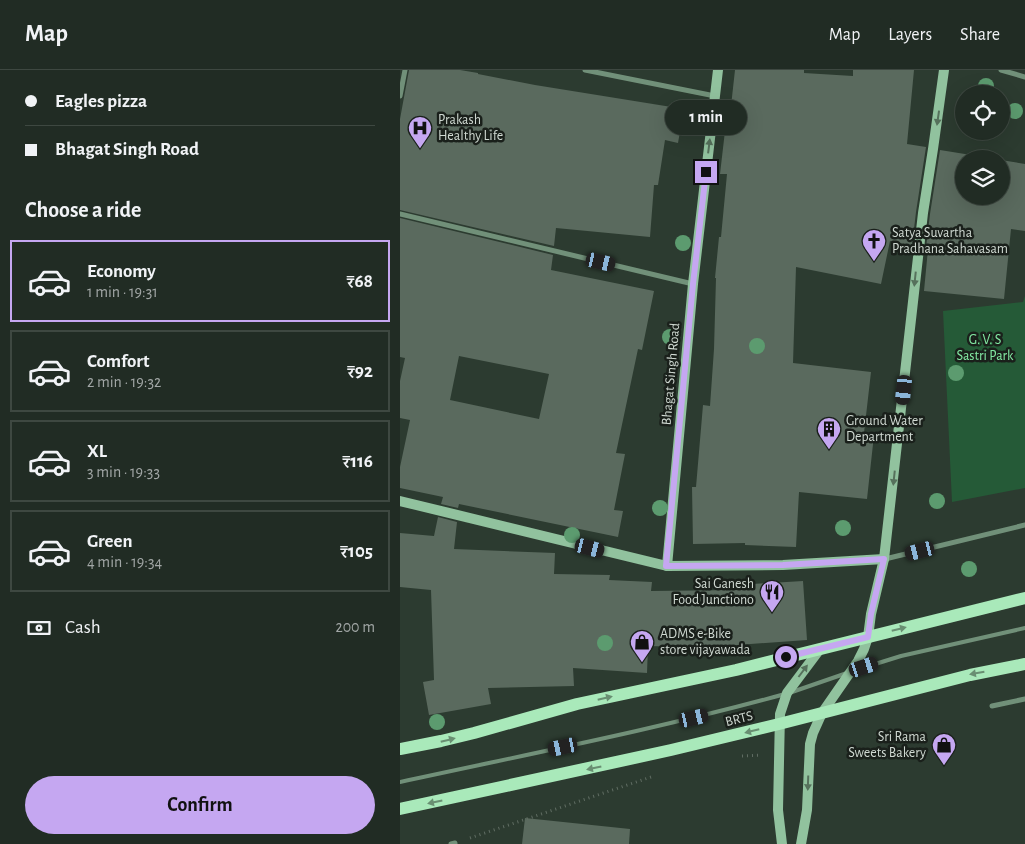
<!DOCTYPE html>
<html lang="en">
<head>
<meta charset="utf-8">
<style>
	body { margin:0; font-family:"Alegreya Sans",sans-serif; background:#29342c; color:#f1f3f6; height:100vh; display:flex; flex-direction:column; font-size:19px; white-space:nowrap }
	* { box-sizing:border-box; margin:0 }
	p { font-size:16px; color:#a2a7a6 }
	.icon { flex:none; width:28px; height:28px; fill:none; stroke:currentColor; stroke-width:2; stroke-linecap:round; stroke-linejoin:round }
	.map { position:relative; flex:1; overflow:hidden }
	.details { display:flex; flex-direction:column; background:#212c24; width:400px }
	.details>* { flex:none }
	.banner { display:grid; align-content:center; height:110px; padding:0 25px; background:#212c24 }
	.buttons { position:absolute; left:555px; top:15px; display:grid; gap:10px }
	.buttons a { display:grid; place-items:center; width:55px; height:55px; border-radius:50%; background:#212c24; box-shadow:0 5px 20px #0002,0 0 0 1px #3e4841; font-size:25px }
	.end { position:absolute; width:22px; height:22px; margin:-11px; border:6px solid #c5a7f1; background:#111; box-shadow:0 0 0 2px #111 }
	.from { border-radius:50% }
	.bubble { position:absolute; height:35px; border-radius:18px; background:#212c24; box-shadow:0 5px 20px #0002,0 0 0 1px #3e4841; font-size:16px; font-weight:600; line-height:35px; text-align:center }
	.car { position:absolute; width:15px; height:30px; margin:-15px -8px; border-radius:6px; box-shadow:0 0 4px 1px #0007; background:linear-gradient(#222 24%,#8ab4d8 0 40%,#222 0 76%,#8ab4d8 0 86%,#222 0) }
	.banner b { display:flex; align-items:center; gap:18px; height:48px; font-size:19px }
	.banner b+b { border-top:1px solid #3e4841 }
	.banner i { width:12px; height:12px; background:#f1f3f6 }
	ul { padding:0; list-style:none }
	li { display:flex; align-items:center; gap:15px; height:82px; margin:0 10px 8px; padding:0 15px; border:2px solid #3e4841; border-radius:0px }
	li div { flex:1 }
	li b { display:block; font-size:19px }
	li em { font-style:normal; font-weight:600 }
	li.on { border-color:#c5a7f1 }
	li>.icon { width:45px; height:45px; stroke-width:1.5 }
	h2 { padding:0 25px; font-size:22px; line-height:60px }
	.pay { display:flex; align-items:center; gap:12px; height:55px; padding:0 25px; font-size:19px }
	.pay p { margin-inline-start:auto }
	.cta { display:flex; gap:10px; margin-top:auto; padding:10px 25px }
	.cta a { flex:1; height:58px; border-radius:30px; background:#c5a7f1; color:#111; font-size:20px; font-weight:600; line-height:58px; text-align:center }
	header { display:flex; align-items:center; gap:30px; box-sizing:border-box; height:70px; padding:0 25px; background:#212c24; border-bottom:1px solid #3e4841 }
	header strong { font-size:24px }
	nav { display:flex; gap:28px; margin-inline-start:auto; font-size:18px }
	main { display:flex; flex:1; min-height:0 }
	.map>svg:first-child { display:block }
	.green { fill:#255a37 }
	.building { fill:#5a6a5e; fill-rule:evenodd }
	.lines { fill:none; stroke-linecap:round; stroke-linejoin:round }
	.path { stroke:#606d63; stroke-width:3; stroke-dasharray:1 4; stroke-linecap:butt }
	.lane { stroke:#719079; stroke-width:4 }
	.street { stroke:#719079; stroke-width:5 }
	.secondary { stroke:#91c29e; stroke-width:10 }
	.primary { stroke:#a9e9ba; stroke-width:12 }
	.tree { fill:#5c9b6f }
	.oneway { fill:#56715c }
	.oneway2 { fill:#698f72 }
	.route { stroke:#c5a7f1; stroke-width:6 }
	.labels { text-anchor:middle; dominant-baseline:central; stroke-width:5; stroke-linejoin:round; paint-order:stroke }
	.poi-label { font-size:14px; fill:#d0d9d2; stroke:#1a201b; text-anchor:start }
	.park-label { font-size:14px; fill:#83e9a3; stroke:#1a201b }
	.street-label { font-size:14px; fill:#d0d9d2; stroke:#1a201b }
</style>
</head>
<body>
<header>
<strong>Map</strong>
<nav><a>Map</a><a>Layers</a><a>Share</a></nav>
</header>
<main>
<section class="details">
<div class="banner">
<b><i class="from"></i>Eagles pizza</b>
<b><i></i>Bhagat Singh Road</b>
</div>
<h2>Choose a ride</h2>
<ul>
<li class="on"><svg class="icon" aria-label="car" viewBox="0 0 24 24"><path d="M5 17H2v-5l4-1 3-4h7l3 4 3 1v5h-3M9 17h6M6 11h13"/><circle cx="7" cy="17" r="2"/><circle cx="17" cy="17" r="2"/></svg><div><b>Economy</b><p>1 min · 19:31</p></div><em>₹68</em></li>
<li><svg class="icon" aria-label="car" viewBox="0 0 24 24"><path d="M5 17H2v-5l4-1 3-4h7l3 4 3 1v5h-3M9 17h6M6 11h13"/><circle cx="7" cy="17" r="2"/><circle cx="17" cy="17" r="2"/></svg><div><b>Comfort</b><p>2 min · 19:32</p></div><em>₹92</em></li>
<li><svg class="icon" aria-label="car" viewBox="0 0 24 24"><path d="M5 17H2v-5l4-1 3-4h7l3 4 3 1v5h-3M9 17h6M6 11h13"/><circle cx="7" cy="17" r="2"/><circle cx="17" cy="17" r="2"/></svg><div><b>XL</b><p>3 min · 19:33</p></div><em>₹116</em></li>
<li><svg class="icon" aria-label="car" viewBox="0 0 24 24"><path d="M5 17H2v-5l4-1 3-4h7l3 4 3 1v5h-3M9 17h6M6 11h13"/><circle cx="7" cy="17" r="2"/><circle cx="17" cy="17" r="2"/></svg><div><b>Green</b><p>4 min · 19:34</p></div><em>₹105</em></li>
</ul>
<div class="pay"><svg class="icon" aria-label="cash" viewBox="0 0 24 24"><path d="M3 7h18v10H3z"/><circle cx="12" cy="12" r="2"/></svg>Cash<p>200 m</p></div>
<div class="cta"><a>Confirm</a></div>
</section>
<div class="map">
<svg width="625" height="774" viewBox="0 0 625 774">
	<rect width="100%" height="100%" fill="#2c3b30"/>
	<polygon class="green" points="625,226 625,418 552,432 543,241 623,232"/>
	<g class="building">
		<polygon points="9,0 60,0 78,3 78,4 135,15 284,39 278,73 265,70 258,115 254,115 250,167 156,158 154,176 0,140 0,49"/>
		<polygon points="335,0 404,0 404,3 453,6 453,0 514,0 507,74 526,77 516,142 512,176 490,171 481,214 396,197 393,293 471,302 464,363 474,365 467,429 399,422 396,477 345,475 345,473 293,474 292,417 296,417 303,335 310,336 314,279 316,208 315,208 319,167 321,167 327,104 320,104 328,35 331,36"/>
		<polygon points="540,80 596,89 564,89 564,126 601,126 601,90 625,94 625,161 611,159 604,229 524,221 528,179 526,178 530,144"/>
		<path d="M0 148 153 185 151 200 254 221 242 280 238 279 216 383 225 384 214 440 223 441 218 467 59 434 58 438 41 434 43 427 0 418V397L10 350 0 348V311L5 288 0 287ZM59 286 149 304 139 349 50 330Z"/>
		<polygon points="38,447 57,452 54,479 155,483 154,504 210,505 209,510 252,512 251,521 337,520 337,515 403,511 407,570 323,576 323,581 289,582 289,577 248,576 247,603 173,598 174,616 88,618 91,634 29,645 23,612 34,610 31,520 0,517 0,463 34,466"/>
		<polygon points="125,748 230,759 229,774 122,774"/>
	</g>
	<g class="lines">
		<g class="path">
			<polyline points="342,686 361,685"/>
			<polyline points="70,768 254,706"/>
		</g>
		<g class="lane">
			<polyline points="456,600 501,586 625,558"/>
			<polyline points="392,622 447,603"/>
			<path d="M0 712C129 684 258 659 385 624"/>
		</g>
		<g class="street">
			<polyline points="185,0 315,26"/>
			<polyline points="601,0 625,7"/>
			<polyline points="0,26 5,0"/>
			<polyline points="0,144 293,214"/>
			<polyline points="485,489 625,455"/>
			<polyline points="592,636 625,629"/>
			<polyline points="51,774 55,773"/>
		</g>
		<g class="secondary">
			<polyline points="318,0 293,214 267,496 383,495 484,489"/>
			<polyline points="0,431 267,496"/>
			<polyline points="382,774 378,740 380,644 387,623 420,579"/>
			<polyline points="401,774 407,740 410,674 413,663 422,643 458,591 464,579 468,567 471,544 484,489 523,143 533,79 544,0"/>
		</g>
		<g class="primary">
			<polyline points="0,679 41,671 74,663 177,634 336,600 625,528"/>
			<polyline points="0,739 271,680 379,654 570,605 625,594"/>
		</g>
	</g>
	<g class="tree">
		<circle cx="586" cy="16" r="8"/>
		<circle cx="615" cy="41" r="8"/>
		<circle cx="283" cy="173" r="8"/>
		<circle cx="270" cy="267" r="8"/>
		<circle cx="357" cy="276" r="8"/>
		<circle cx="556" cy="303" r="8"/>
		<circle cx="537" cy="431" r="8"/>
		<circle cx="260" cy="438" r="8"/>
		<circle cx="443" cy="458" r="8"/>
		<circle cx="172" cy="465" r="8"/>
		<circle cx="569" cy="499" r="8"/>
		<circle cx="205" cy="573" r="8"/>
		<circle cx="37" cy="652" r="8"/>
	</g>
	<defs><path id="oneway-solid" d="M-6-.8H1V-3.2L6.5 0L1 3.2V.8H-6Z" transform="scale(1.25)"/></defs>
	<g class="oneway">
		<use href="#oneway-solid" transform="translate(538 48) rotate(98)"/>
		<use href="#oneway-solid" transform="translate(309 76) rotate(-83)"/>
		<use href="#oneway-solid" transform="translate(515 209) rotate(96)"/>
		<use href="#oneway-solid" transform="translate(494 408) rotate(96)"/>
		<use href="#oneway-solid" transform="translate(403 601) rotate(-53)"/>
		<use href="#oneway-solid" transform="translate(408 713) rotate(92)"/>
	</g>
	<g class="oneway2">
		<use href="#oneway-solid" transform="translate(499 559) rotate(-14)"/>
		<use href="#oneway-solid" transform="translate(577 603) rotate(170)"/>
		<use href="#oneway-solid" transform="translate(205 628) rotate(-13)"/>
		<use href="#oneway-solid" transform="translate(352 661) rotate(166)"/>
		<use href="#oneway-solid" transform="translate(48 670) rotate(-14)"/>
		<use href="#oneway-solid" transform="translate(194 698) rotate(168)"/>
		<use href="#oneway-solid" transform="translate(35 732) rotate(168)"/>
	</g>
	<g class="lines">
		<polyline class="route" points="306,102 293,214 266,496 383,495 484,489 471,544 468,567 386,587"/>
	</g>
	<defs>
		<g id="hospital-pin" transform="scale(1.25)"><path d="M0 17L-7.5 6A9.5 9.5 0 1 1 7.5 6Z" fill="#c5a7f1" stroke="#1a201b"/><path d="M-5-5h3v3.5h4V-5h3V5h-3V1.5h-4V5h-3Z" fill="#111"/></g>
		<g id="church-pin" transform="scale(1.25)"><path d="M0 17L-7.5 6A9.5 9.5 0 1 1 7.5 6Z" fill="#c5a7f1" stroke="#1a201b"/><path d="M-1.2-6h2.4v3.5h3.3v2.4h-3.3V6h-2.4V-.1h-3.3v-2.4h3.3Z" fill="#111"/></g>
		<g id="building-pin" transform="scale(1.25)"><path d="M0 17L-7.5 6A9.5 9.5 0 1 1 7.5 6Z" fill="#c5a7f1" stroke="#1a201b"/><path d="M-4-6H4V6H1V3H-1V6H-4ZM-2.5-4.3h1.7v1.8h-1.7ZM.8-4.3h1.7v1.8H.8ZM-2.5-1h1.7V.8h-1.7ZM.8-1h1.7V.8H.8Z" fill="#111"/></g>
		<g id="restaurant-pin" transform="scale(1.25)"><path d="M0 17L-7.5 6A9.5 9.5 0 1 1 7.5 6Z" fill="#c5a7f1" stroke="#1a201b"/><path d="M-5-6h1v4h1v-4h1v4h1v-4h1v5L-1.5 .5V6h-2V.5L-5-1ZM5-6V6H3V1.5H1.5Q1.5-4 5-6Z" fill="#111"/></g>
		<g id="shop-pin" transform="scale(1.25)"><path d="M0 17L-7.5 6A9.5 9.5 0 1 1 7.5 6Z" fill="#c5a7f1" stroke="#1a201b"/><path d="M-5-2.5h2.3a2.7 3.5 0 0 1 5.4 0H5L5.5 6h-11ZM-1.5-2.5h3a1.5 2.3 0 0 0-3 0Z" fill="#111"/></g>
	</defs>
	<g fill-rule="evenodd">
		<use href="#hospital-pin" x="20" y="58"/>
		<use href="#church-pin" x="474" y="171"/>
		<use href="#building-pin" x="429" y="359"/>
		<use href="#restaurant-pin" x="372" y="522"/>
		<use href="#shop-pin" x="242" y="572"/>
		<use href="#shop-pin" x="544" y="675"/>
	</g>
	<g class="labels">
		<g class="poi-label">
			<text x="38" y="50">Prakash<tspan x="38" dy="16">Healthy Life</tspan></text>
			<text x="492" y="163">Satya Suvartha<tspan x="492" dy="16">Pradhana Sahavasam</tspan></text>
			<text x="446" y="351">Ground Water<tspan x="446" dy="16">Department</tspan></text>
			<text x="354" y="514" text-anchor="end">Sai Ganesh<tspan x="354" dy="16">Food Junctiono</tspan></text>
			<text x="260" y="564">ADMS e-Bike<tspan x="260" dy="16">store vijayawada</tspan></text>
			<text x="526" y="667" text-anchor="end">Sri Rama<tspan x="526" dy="16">Sweets Bakery</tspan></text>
		</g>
		<g class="park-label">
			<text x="585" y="270">G. V. S<tspan x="585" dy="16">Sastri Park</tspan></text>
		</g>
		<g class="street-label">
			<text transform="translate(271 304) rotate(-85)">Bhagat Singh Road</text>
			<text transform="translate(339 649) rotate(-14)">BRTS</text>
		</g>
	</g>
</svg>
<div class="buttons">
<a><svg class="icon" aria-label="locate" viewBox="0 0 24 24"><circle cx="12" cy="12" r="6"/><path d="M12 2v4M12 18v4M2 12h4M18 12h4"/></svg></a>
<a><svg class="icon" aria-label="layers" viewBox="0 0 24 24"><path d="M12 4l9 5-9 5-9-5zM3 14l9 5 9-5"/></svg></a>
</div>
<i class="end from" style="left:386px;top:587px"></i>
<i class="end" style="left:306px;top:102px"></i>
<div class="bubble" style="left:265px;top:30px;width:82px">1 min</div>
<i class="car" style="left:201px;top:192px;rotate:103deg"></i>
<i class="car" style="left:504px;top:320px;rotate:186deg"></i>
<i class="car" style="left:190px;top:478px;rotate:104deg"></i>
<i class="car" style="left:520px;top:481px;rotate:256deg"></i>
<i class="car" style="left:464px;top:597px;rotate:72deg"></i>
<i class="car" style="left:294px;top:648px;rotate:77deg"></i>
<i class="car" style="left:163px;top:677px;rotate:258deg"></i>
</div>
</main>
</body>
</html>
